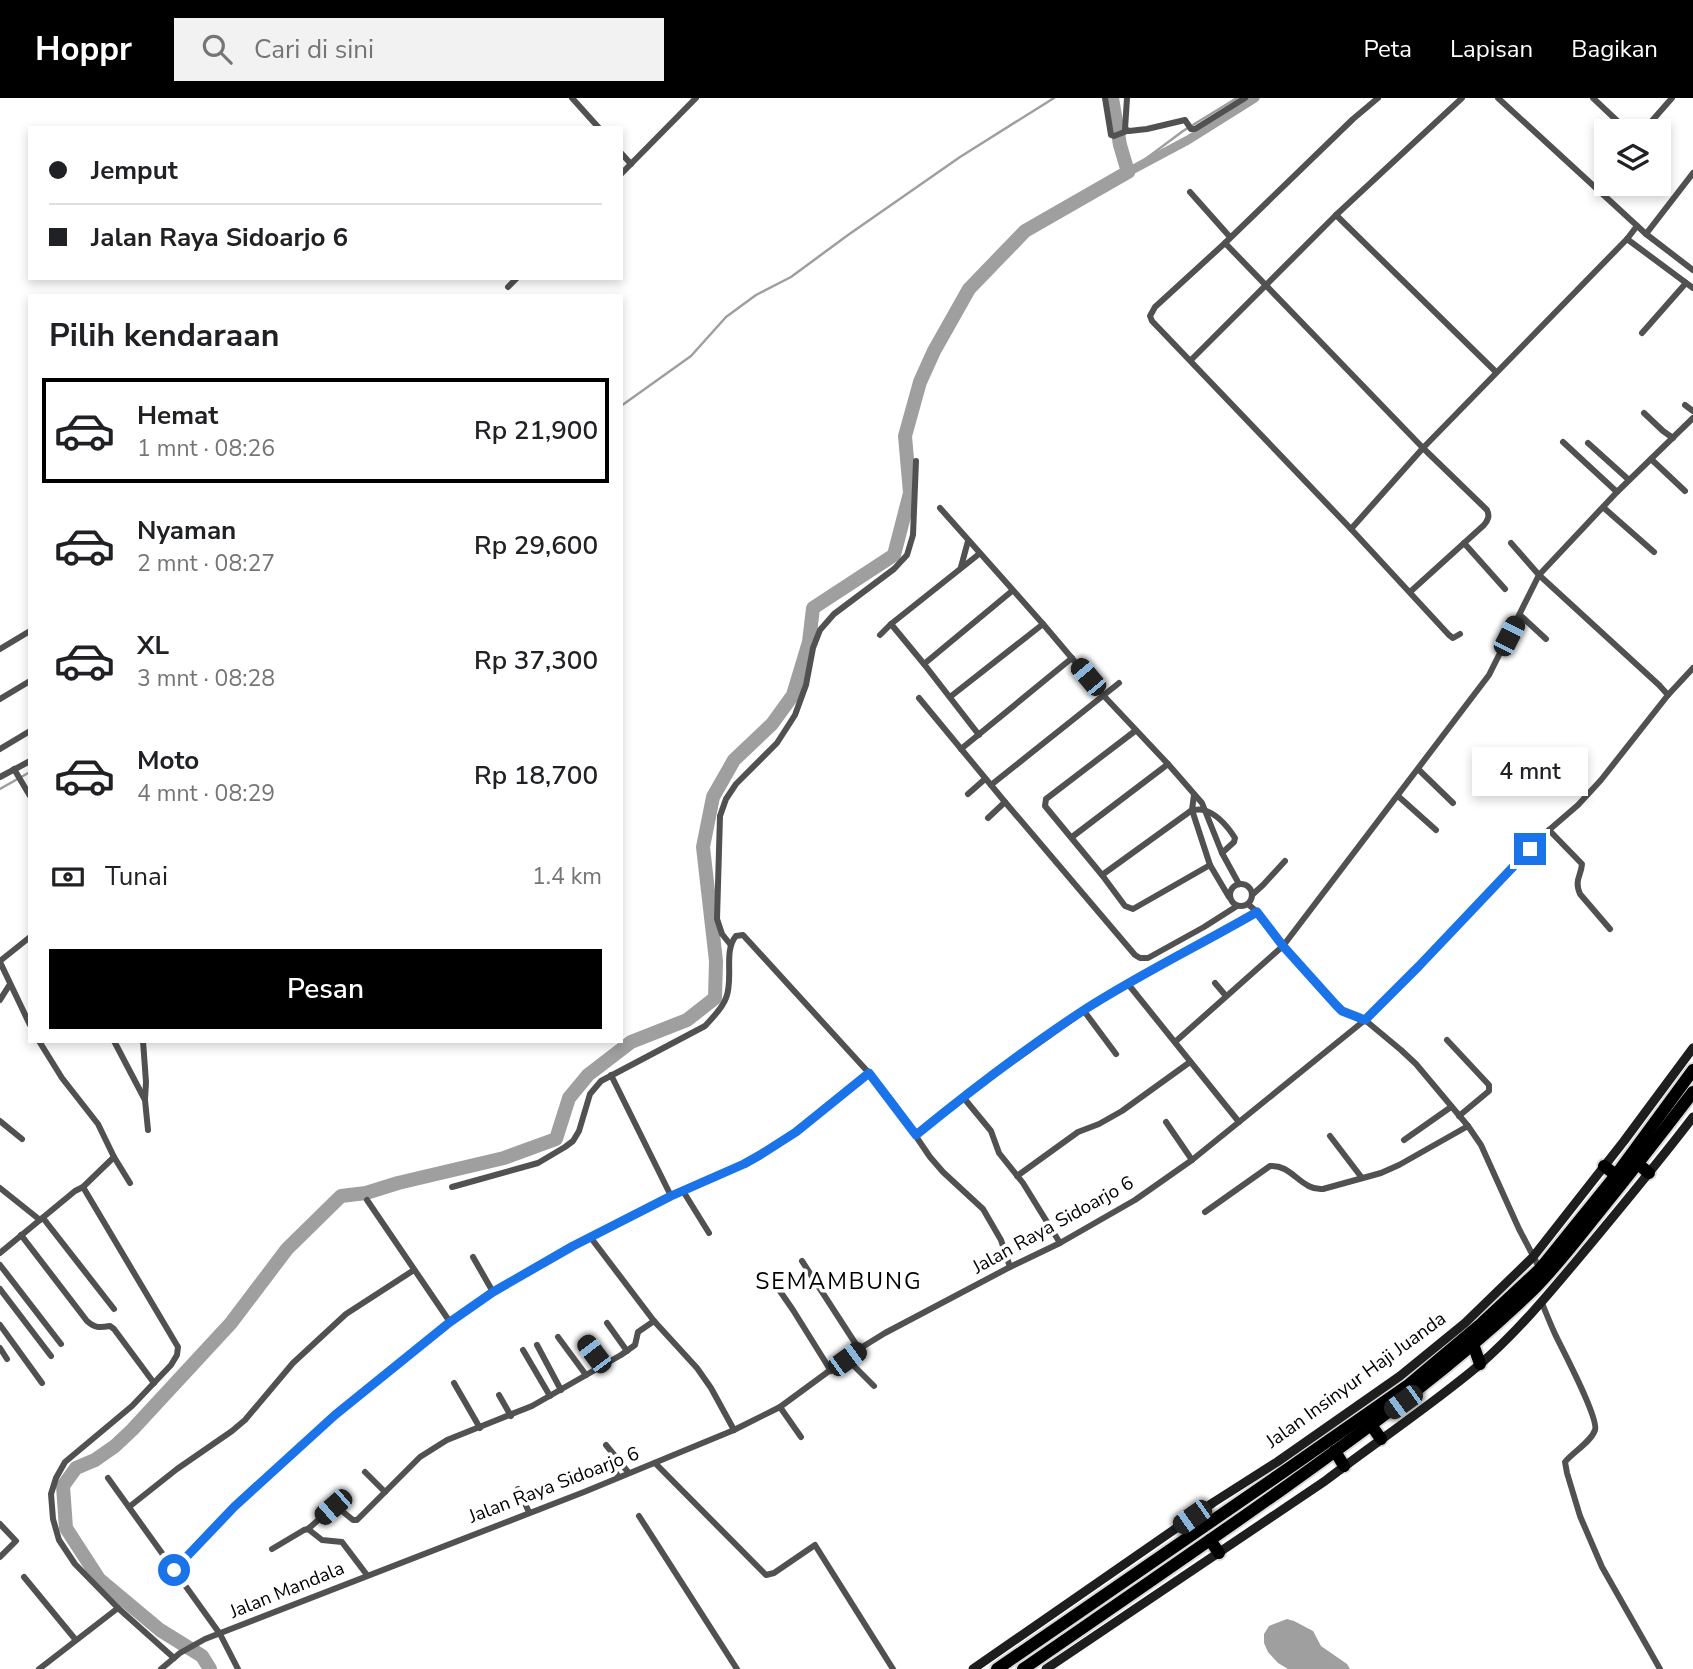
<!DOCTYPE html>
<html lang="id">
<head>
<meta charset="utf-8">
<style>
	body { margin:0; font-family:"Nunito Sans",sans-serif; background:#f2f2f2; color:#202124; height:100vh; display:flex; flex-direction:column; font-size:26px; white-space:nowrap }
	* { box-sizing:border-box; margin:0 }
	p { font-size:23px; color:#757577 }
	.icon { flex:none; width:38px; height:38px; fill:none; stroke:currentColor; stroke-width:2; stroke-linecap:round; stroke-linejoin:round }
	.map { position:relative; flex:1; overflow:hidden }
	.panel { position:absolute; left:28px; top:196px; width:595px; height:749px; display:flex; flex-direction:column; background:#fff; border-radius:0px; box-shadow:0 4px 10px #0003 }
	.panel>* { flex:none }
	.banner { position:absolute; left:28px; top:28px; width:595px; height:154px; border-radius:0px; box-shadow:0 4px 10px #0003; display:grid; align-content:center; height:154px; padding:0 21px; background:#fff }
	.fabs { position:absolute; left:1594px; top:21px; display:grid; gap:14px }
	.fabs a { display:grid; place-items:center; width:77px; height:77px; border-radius:0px; background:#fff; box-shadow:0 4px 10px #0003; font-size:35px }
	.end { position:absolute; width:32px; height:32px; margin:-16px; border:9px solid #1a73e8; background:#fff; box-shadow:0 0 0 4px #fff }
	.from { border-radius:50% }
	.bubble { position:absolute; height:49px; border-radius:0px; background:#fff; box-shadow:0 4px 10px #0003; font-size:23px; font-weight:600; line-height:49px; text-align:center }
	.car { position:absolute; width:21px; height:42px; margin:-21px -10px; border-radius:9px; box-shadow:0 0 5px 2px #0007; background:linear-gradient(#222 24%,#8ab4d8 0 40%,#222 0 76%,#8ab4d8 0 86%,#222 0) }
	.banner b { display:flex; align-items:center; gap:24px; height:66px; font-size:26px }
	.banner b+b { border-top:2px solid #e0e0e0 }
	.banner i { width:18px; height:18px; background:#202124 }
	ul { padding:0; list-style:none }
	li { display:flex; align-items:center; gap:21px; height:105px; margin:0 14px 10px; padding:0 7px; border:4px solid transparent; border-radius:0px }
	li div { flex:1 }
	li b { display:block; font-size:26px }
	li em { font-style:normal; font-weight:600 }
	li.current { border-color:#000 }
	li>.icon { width:63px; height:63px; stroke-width:1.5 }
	h2 { padding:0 21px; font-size:32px; line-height:84px }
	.pay { display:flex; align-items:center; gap:18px; height:77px; padding:0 21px; font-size:26px }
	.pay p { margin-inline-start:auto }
	.button { display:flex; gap:14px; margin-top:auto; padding:14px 21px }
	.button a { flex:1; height:80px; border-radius:0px; background:#000; color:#fff; font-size:28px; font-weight:600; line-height:80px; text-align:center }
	header { display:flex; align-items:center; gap:42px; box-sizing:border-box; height:98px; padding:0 35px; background:#000; color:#fff }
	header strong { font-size:33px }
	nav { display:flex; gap:38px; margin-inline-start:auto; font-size:24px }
	.search { width:490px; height:63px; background:#f2f2f2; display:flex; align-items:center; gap:18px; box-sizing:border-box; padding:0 24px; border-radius:0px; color:#757577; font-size:26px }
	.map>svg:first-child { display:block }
	.water { fill:#9f9f9f }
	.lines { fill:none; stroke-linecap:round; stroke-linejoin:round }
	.stream { stroke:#9f9f9f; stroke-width:2.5 }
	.canal { stroke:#9f9f9f; stroke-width:9 }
	.river { stroke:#9f9f9f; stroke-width:14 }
	.highway-casing { stroke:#dbdbdb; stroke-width:16 }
	.street { stroke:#515151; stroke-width:6 }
	.secondary { stroke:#1e1e1e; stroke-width:9 }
	.highway { stroke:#000; stroke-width:12 }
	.route { stroke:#1a73e8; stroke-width:9 }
	.labels { text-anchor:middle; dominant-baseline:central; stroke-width:7; stroke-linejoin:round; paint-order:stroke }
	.street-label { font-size:19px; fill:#000; stroke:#fff }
	.quarter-label { font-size:23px; letter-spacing:2px; fill:#000; stroke:#fff }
</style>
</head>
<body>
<header>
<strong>Hoppr</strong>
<div class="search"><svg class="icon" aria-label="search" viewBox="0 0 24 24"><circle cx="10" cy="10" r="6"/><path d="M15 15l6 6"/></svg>Cari di sini</div>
<nav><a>Peta</a><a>Lapisan</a><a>Bagikan</a></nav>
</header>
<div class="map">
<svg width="1693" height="1571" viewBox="0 0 1693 1571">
	<rect width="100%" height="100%" fill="#fff"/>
	<polygon class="water" points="1287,1521 1294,1523 1313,1533 1321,1548 1347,1566 1350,1571 1288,1571 1278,1565 1268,1554 1264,1545 1264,1536 1269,1528"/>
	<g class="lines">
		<g class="stream">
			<polyline points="1128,74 1183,33 1237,0"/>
			<polyline points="621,308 691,258 726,219 756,197 791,179 848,137 960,59 1054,0"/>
			<polyline points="0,691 30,674"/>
		</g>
		<polyline class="canal" points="1128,74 1188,42 1255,0"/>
		<polyline class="river" points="210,1571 202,1558 160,1532 99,1481 66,1430 63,1388 76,1370 95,1362 115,1348 132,1332 231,1225 287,1151 341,1098 366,1095 398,1085 504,1060 556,1041 569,1000 588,977 631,944 687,922 715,900 716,863 703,749 713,699 734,662 772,626 793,597 809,544 813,510 894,457 910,395 905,338 920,284 934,253 969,191 1025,133 1128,74 1120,47 1112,0"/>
		<g class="highway-casing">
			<g id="highway">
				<polyline points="1638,1066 1649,1075"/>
				<polyline points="1604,1068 1616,1077"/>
				<polyline points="1473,1246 1480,1266"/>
				<polyline points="1371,1327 1381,1341"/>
				<polyline points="1335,1353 1344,1368"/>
				<polyline points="1210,1442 1219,1455"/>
				<polyline points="997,1571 1292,1368 1407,1288 1482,1225 1540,1171 1616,1077 1693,972"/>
				<path d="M1023 1571C1110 1511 1198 1451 1284 1390 1371 1328 1456 1266 1533 1192 1555 1170 1575 1144 1595 1119 1628 1078 1661 1036 1693 994"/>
			</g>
		</g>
		<g class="street">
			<polyline points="572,0 599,30"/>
			<polyline points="1105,0 1111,37 1114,38 1127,33"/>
			<polyline points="1127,0 1125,31 1129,33 1147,31 1185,22 1191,31 1195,31 1245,0"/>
			<polyline points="1378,0 1353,21 1225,145 1155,209 1150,218 1152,223 1351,431 1449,537 1453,540 1460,536"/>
			<polyline points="1498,0 1646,136 1693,75"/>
			<polyline points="1593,0 1628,33"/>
			<polyline points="1643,33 1672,0"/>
			<polyline points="621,55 631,66"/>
			<polyline points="621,76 696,0"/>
			<polyline points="1596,90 1606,78"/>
			<polyline points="1190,94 1230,139"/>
			<polyline points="1336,117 1496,274"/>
			<polyline points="1646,136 1693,172"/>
			<polyline points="1627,141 1693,190"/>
			<path d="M1225 145 1423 350 1487 412C1490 418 1488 422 1484 427L1410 494"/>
			<polyline points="508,189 517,180"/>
			<polyline points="1642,235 1686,185"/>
			<polyline points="1191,262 1336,117 1462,0"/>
			<polyline points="1685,307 1693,313"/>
			<polyline points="1644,315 1663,333 1673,340"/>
			<polyline points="1563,344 1617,394"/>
			<polyline points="1588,345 1629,382"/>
			<polyline points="1651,361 1685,393"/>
			<polyline points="940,410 1043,526 1103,597 1168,666 1202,705 1222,755 1239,786"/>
			<polyline points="1604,410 1654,454"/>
			<polyline points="1351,431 1423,350 1627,141 1637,128"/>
			<polyline points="1464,445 1505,491"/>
			<polyline points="1511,445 1539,477 1659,587 1668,597"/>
			<polyline points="961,469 968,443"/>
			<polyline points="1520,517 1546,541"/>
			<polyline points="891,526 924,566 979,637"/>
			<polyline points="880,537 891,526 979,456"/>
			<polyline points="0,551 30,533"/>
			<polyline points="924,566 1012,493"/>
			<polyline points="950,599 1043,526"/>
			<polyline points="919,600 1005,704 1135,857 1140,860 1148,860 1204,829 1237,808"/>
			<polyline points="0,601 30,583"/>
			<polyline points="1135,633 1046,701 1045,708 1102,777 1125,808 1133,811 1210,767"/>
			<polyline points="0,651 30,633"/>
			<polyline points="961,651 1072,560"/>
			<polyline points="14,671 30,698"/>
			<polyline points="1418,671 1453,705"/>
			<polyline points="0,679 30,663"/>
			<polyline points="991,687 1119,585"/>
			<polyline points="968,696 985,681"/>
			<polyline points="1194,697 1192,712 1210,767 1229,799"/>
			<polyline points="1398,698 1436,732"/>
			<polyline points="988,720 1005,704"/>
			<path d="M1549 732 1582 766C1581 779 1574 781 1580 796L1610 831"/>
			<polyline points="1072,739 1168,666"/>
			<path d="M1102 777 1192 712C1196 712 1200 711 1204 712 1217 716 1228 729 1235 740L1234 744 1222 755"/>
			<circle cx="1241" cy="797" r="11"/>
			<polyline points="1252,797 1263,787 1285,763"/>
			<polyline points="1248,806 1257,814 1283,848 1336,907 1342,913 1365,922 1401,952 1416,966 1468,1028 1481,1047 1519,1131 1540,1171"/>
			<polyline points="730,846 722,836 717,821 720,718 726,701 736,686 777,645 795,617 806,587 813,550 820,532 834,516 894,471 907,457 913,437 916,363"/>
			<polyline points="0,863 30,839"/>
			<polyline points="0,864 30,927"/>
			<polyline points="1215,885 1226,898"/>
			<polyline points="1128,886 1239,1024"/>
			<polyline points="0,902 10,886"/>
			<polyline points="1084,913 1116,956"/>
			<polyline points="1447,942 1489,987 1489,993 1459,1018"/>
			<polyline points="39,943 62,980 98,1026 114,1059 130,1085"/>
			<polyline points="114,943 145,1002 148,1032"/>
			<polyline points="143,943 146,984 145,1001"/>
			<polyline points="1175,944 1283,848 1489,577 1539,477 1617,394 1693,320"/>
			<polyline points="611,977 671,1098"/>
			<polyline points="963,999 991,1033 999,1055 1023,1085 1060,1145"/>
			<polyline points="0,1023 22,1041"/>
			<polyline points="1166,1024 1192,1062"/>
			<polyline points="916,1037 963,999 1084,913 1128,886 1257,814"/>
			<polyline points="1330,1038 1362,1080"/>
			<polyline points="1404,1042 1451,1009"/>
			<polyline points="1017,1078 1078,1034 1099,1026 1122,1013 1190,964"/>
			<polyline points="83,1089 178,1249 177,1257 171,1267 132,1308 65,1364 56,1380 51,1396 53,1421 59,1442 75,1466 118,1510 174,1560"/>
			<path d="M452 1089 538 1065 565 1049 573 1043 579 1033 590 996 601 983 705 928C713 919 722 911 726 900 734 881 723 853 736 838L743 837 869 975 894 1006 930 1059 943 1074 983 1111 1001 1142 1010 1169"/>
			<polyline points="0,1090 40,1122"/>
			<polyline points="683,1093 709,1135"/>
			<polyline points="367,1102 450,1224"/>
			<path d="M1205 1114 1270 1068C1292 1066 1301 1093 1323 1091L1381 1075 1399 1067 1468 1028"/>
			<polyline points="43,1120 114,1211"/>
			<path d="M21 1137 87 1223C95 1230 99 1230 110 1228L114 1231 154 1285"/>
			<polyline points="591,1140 654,1223 697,1270 711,1290 734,1332"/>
			<polyline points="0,1155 75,1093 83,1089 114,1059"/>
			<polyline points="473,1159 493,1194"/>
			<polyline points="802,1163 859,1251"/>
			<polyline points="0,1167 61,1246"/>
			<polyline points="775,1186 793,1212 831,1273"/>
			<polyline points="0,1191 51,1258"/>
			<path d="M1542 1205C1546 1215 1550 1225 1555 1236 1562 1251 1599 1320 1595 1332 1591 1344 1573 1354 1565 1364L1567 1375 1580 1418 1602 1469 1660 1571"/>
			<polyline points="607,1225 627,1253"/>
			<polyline points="0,1227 42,1285"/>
			<polyline points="558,1239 586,1277"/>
			<polyline points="585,1244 602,1267"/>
			<polyline points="537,1247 561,1292"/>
			<polyline points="0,1250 7,1261"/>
			<polyline points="523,1252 550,1298"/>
			<polyline points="847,1261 874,1288"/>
			<polyline points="454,1285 480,1330"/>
			<polyline points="499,1297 511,1318"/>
			<polyline points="780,1309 801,1339"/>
			<polyline points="606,1347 628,1374"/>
			<polyline points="617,1360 609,1366 619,1379"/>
			<polyline points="655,1365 766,1477 774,1475 815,1447 893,1571"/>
			<polyline points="365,1374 385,1394"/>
			<polyline points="108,1380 220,1536 238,1571"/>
			<polyline points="584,1380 597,1371"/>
			<polyline points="518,1391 529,1414"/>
			<polyline points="129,1409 177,1371 232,1333 245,1322 293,1265 346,1216 414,1172"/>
			<polyline points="639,1418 737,1571"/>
			<polyline points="0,1426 16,1443 0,1459"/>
			<polyline points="308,1431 322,1442 342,1444 367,1477"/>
			<polyline points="272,1451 304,1432 308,1431 333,1409 337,1409 353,1422 357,1422 420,1359 447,1342 532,1308 621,1257 635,1247 638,1234 654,1223"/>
			<polyline points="174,1472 234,1409 335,1317 450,1224 493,1194 573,1148 671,1098 744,1066 776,1048 869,975"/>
			<polyline points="24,1479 75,1541"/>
			<polyline points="39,1571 118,1510"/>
			<polyline points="161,1571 180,1555 205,1541 584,1394 734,1332 780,1309 859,1251 885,1235 1010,1169 1060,1145 1135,1102 1192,1062 1365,922 1419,868 1510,771 1549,732 1578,707 1601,682 1668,597 1693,570"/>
		</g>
		<g class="secondary">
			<polyline points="973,1571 1214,1404 1277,1364 1400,1278 1465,1225 1533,1159 1624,1043 1693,950"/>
			<path d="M1046 1571 1325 1383C1376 1344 1429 1309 1478 1268 1521 1231 1557 1186 1593 1143 1627 1102 1661 1061 1693 1019"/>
		</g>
		<use href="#highway" class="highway"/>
	</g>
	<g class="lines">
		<path class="route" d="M174 1472 234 1409 335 1317 450 1224 493 1194 573 1148 671 1098 744 1066 760 1057 796 1034 869 975 916 1037C970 993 1026 950 1084 912 1140 876 1200 847 1257 814L1283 848 1336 907 1342 913 1365 922 1419 868 1530 751"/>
	</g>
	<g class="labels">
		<g class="street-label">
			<text transform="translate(1053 1127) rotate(-29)">Jalan Raya Sidoarjo 6</text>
			<text transform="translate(1356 1282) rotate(-36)">Jalan Insinyur Haji Juanda</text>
			<text transform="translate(554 1387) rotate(-21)">Jalan Raya Sidoarjo 6</text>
			<text transform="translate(287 1492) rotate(-22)">Jalan Mandala</text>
		</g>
		<g class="quarter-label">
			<text x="839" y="1183">SEMAMBUNG</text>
		</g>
	</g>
</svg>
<div class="fabs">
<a><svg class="icon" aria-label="layers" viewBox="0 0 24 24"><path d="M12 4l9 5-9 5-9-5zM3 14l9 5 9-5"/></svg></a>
</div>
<i class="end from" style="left:174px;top:1472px"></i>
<i class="end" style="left:1530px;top:751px"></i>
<div class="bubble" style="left:1472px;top:649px;width:116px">4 mnt</div>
<i class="car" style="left:1509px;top:538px;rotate:27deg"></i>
<i class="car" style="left:1088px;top:579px;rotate:320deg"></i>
<i class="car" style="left:594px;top:1256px;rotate:323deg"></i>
<i class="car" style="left:847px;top:1261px;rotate:54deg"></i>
<i class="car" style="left:1403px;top:1304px;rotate:234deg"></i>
<i class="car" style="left:333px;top:1409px;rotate:229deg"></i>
<i class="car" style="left:1192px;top:1419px;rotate:235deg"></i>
<div class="banner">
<b><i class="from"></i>Jemput</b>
<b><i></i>Jalan Raya Sidoarjo 6</b>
</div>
<section class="panel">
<h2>Pilih kendaraan</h2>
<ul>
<li class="current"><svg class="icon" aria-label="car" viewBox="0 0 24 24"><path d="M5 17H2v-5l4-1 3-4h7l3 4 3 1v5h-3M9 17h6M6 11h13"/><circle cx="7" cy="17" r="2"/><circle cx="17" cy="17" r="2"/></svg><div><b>Hemat</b><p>1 mnt · 08:26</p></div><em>Rp 21,900</em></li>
<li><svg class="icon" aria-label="car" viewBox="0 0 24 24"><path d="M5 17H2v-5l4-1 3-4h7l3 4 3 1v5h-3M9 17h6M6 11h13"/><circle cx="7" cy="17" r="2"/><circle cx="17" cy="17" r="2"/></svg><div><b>Nyaman</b><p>2 mnt · 08:27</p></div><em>Rp 29,600</em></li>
<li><svg class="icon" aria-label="car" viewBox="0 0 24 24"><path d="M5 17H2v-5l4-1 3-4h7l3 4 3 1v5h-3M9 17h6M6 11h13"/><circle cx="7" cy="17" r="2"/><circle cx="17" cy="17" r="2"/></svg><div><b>XL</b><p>3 mnt · 08:28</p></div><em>Rp 37,300</em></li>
<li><svg class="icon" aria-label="car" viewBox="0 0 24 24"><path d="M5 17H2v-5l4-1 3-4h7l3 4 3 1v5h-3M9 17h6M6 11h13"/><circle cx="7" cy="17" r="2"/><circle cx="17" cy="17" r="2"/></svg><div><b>Moto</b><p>4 mnt · 08:29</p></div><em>Rp 18,700</em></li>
</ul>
<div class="pay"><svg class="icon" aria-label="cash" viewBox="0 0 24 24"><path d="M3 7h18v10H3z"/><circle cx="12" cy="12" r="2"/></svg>Tunai<p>1.4 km</p></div>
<div class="button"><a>Pesan</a></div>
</section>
</div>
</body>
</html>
